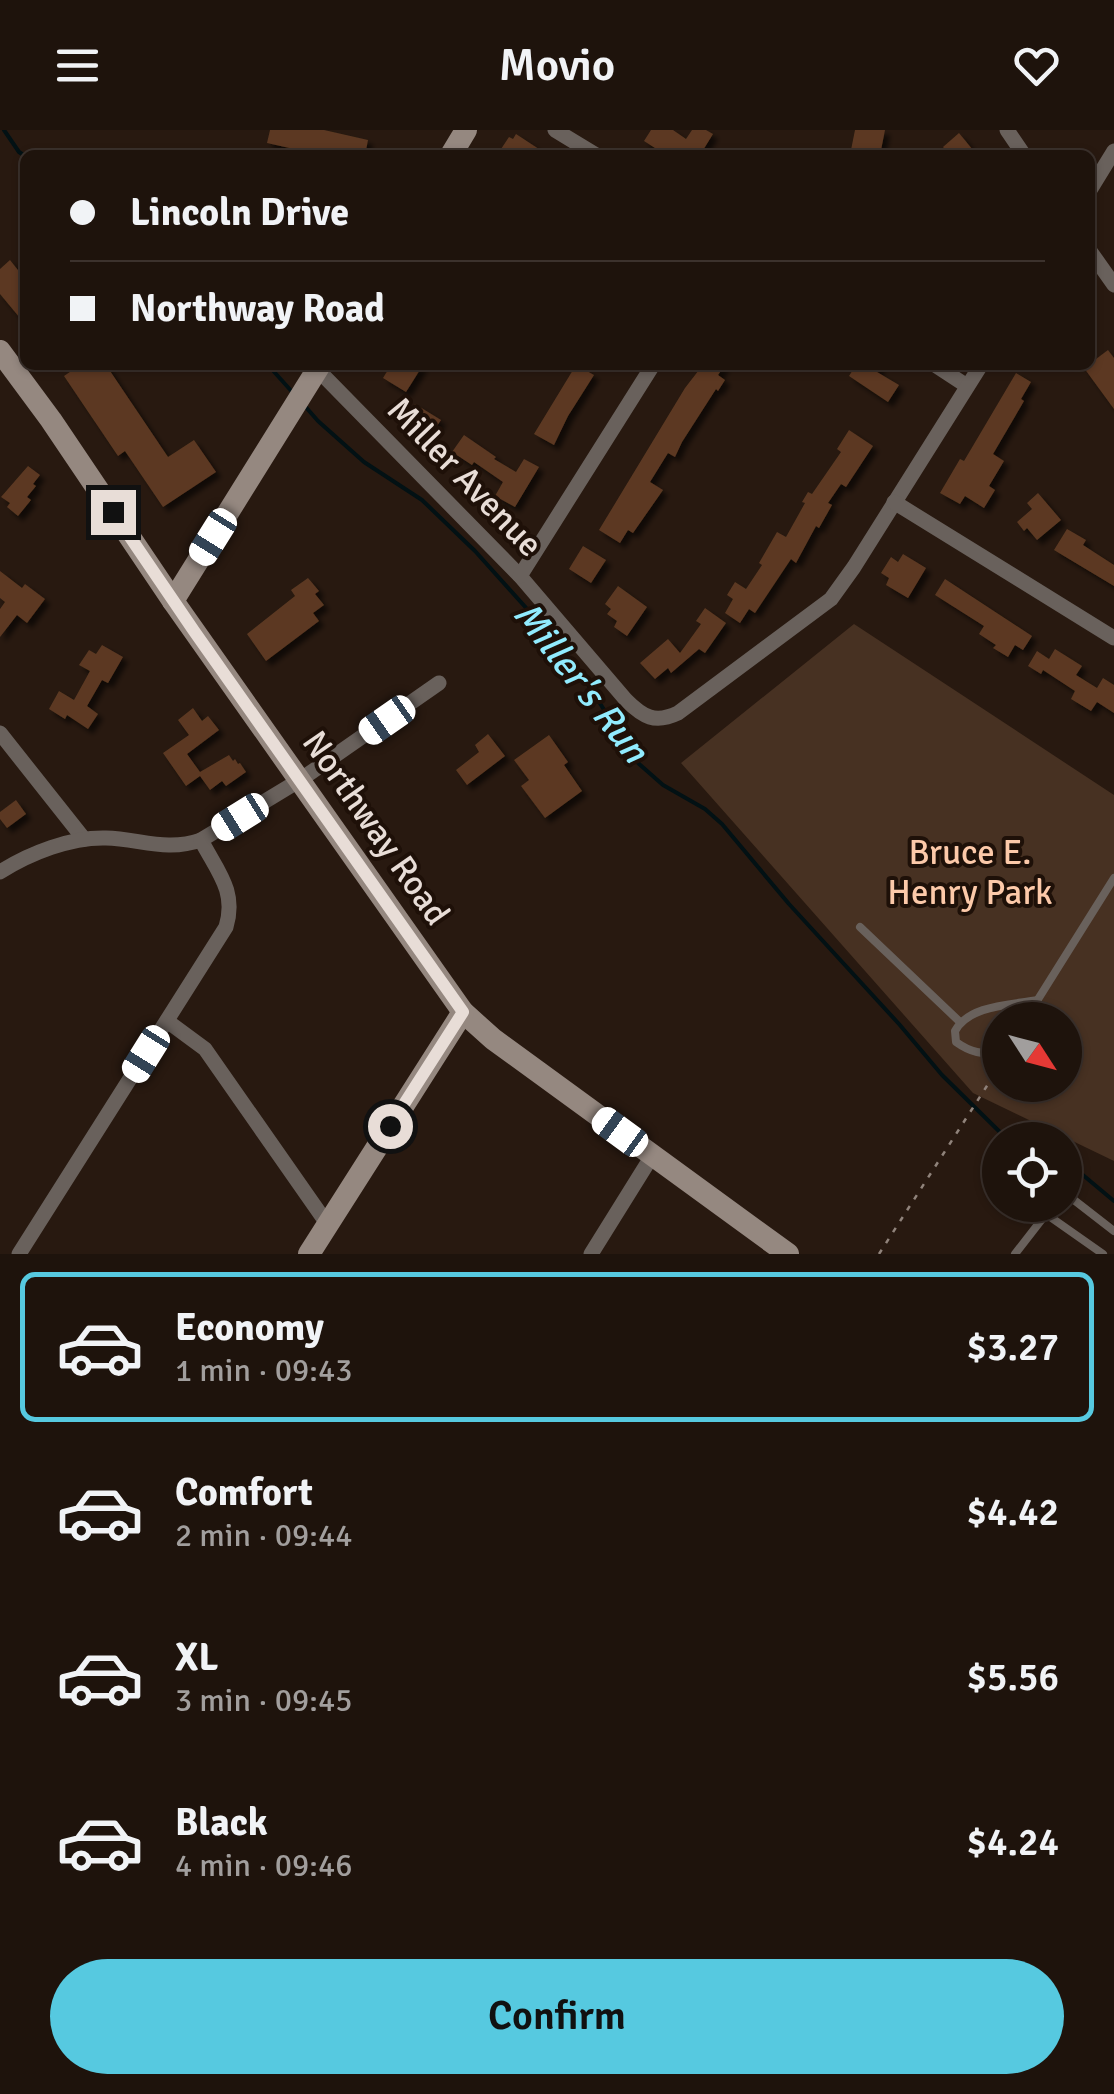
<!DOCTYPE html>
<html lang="en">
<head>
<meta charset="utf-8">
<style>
	body { margin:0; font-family:Signika,sans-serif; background:#261c15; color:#f1f3f6; height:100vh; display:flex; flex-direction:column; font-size:38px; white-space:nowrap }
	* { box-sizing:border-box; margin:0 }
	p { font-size:32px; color:#a19e9d }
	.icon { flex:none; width:55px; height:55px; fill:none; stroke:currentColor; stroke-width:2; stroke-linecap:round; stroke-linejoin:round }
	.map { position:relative; height:1124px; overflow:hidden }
	.panel { display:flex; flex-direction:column; background:#1e130c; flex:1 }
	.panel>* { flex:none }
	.top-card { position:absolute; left:20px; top:20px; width:1075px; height:220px; border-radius:15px; box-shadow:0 2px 8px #0004,0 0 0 2px #3c322d; display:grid; align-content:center; height:220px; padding:0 50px; background:#1e130c }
	.needle { width:65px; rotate:126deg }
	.buttons { position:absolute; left:982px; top:872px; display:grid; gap:20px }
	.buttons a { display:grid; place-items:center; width:100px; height:100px; border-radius:50%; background:#1e130c; box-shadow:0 2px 8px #0004,0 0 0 2px #3c322d; font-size:50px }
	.end { position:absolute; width:45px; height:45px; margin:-22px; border:12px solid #e8ddd7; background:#111; box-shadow:0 0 0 5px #111 }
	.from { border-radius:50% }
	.car { position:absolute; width:30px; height:60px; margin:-30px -15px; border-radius:12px; box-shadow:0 0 8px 2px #0007; background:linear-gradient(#fff 24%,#345 0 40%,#fff 0 76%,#345 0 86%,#fff 0) }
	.top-card b { display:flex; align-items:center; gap:35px; height:95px; font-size:38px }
	.top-card b+b { border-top:2px solid #3c322d }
	.top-card i { width:25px; height:25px; background:#f1f3f6 }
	ul { padding:18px 0 0; list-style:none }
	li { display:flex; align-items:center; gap:30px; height:150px; margin:0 20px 15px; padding:0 30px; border:5px solid transparent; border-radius:15px }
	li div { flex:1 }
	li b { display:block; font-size:38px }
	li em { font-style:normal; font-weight:600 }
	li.current { border-color:#56c9e0 }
	li>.icon { width:90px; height:90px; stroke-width:1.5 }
	.cta { display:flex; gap:20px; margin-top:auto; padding:20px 50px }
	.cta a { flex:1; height:115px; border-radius:60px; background:#56c9e0; color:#111; font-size:40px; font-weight:600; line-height:115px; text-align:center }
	header { display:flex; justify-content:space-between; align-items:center; height:130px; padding:0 50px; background:#1e130c; font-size:45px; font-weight:600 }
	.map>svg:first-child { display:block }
	.green { fill:#473122; fill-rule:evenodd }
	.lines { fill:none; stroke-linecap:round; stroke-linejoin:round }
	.stream { stroke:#021114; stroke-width:4 }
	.building { fill:#5b3922; filter:url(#shadow) }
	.path { stroke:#90837b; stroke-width:2.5; stroke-dasharray:5 8; stroke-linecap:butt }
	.lane { stroke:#69615c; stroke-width:8 }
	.street { stroke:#69615c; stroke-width:15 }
	.secondary { stroke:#958880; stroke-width:22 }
	.route { stroke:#e8ddd7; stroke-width:12 }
	.labels { text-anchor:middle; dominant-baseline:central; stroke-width:8; stroke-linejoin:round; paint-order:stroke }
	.street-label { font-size:35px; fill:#e8ddd7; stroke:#1e1008 }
	.park-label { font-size:35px; fill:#fcc9a9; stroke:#1e1008 }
	.water-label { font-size:38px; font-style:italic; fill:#91ebfe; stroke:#1e1008 }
</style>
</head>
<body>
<header><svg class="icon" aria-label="menu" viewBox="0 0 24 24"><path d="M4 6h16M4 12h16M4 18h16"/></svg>Movio<svg class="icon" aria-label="heart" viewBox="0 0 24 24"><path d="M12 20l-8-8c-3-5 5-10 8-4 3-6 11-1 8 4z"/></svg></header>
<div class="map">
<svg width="1114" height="1124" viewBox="0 0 1114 1124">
	<defs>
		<filter id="shadow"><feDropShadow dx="5" dy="5" stdDeviation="2.5" flood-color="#0009"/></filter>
	</defs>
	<rect width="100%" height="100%" fill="#281910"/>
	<path class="green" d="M854 494 1114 665V1031L973 963 681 633ZM1000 890H1065V955H1000Z"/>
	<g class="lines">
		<g class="stream">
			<polyline points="4,0 19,22 25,26"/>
			<polyline points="268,235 294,264"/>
			<polyline points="304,275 318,291 364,332 422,370 475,421 546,500 587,553 638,633 663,655 705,679 722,694 789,774 899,894 942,945 1008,1010"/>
			<polyline points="1065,1030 1114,1071"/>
		</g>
	</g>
	<g class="building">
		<polygon points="270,0 324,0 368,10 365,25 349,25 327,20 326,25 321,25 267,13"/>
		<polygon points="651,0 673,0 686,9 692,0 706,0 713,4 700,25 666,25 644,11"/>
		<polygon points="855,0 885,0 880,25 850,25"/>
		<polygon points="959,3 977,25 949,25 943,17"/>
		<polygon points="516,4 548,25 497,25 509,7 513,9"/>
		<polygon points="10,130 25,149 25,194 0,164 0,139"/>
		<polygon points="1108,220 1114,228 1114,279 1084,238"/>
		<polygon points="80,235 106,235 168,327 194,310 216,342 163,377 125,321 118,326 64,246"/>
		<polygon points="391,235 423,235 406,262 383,248"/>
		<polygon points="576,235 594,245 568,286 554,315 534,304"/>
		<polygon points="709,235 725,235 718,245 725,250 718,261 716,259 682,312 675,327 668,323 650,352 663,360 633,403 628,400 620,413 599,400 685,258 702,236 706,239"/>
		<polygon points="856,235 881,235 877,242 899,255 888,272 849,246"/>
		<polygon points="1016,243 1031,252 1021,269 1024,271 993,324 1004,331 989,356 995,360 984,378 965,366 960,374 940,363 960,329 964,331"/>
		<polygon points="415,274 441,290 430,306 405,289"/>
		<polygon points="849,300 873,316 846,357 841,354 828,373 832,375 819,398 816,396 796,433 791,429 755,483 749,479 740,493 725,483 733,469 727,465 735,452 746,459 762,435 759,433 777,402 786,407 805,373 802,372 808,362 812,364 841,322 837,319"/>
		<polygon points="464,305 496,327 494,329 516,342 524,329 539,337 515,377 495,366 503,352 474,332 472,335 452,322"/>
		<polygon points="28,336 40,345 33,354 36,356 27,367 31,370 18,386 7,377 10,373 1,367"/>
		<polygon points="1038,363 1061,390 1037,410 1027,398 1024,401 1017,392 1032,379 1027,373"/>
		<polygon points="1067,399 1086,410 1083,415 1114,435 1114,456 1054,420"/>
		<polygon points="583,416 606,430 591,453 569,439"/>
		<polygon points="903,424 926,438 908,468 886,455 889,448 881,443 891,427 898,432"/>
		<polygon points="0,441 22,458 25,454 45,469 27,493 17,485 0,507 0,479 5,472 0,468"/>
		<polygon points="308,448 319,461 315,464 324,475 313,483 319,491 266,531 247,504 295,466 291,460"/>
		<polygon points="945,449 1032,506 1023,520 1015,515 1008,527 993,518 996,515 979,504 984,496 935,465"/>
		<polygon points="618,456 647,477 627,506 614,497 617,491 607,484 611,479 605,474"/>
		<polygon points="705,478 726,493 705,523 699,519 671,543 668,538 655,549 640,533 668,509 680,523 701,494 696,491"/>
		<polygon points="102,515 123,527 108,553 102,550 87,576 98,584 88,599 67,585 65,589 49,579 59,561 74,570 90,541 79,535 89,520 96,524"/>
		<polygon points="1055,519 1082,536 1076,545 1097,558 1103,548 1114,555 1114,583 1097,572 1091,581 1071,569 1075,561 1043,540 1041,544 1028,536 1037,521 1049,529"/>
		<polygon points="193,578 202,591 208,586 219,600 187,624 200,642 229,625 233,631 235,629 238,634 240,633 246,642 226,656 222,651 210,660 200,646 186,656 163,623 189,605 178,590"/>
		<polygon points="488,604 505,626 467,655 456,640 479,622 475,615"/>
		<polygon points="549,605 568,632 564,635 582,661 545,688 521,656 529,650 514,630"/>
		<polygon points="16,670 26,684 7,698 0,689 0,682"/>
	</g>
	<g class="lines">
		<polyline class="path" points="879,1124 992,948 990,935"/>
		<g class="lane">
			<polyline points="860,797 960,892"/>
			<polyline points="1025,890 1114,748"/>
			<path d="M1000 920C983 926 970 922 956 912L955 901C969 875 1011 875 1038 870"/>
			<polyline points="1065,1070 1074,1070 1114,1101"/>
			<polyline points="1046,1084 1103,1124"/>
			<polyline points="1015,1124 1053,1075"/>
		</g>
		<g class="street">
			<polyline points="555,0 596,25"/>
			<polyline points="1007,0 1024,25"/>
			<polyline points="1090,60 1114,21"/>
			<polyline points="1090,121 1114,155"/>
			<polyline points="935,235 967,256"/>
			<path d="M317 239 520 446 626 570C643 587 655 594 678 583L831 469 854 437 981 235"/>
			<polyline points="894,372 1114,508"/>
			<polyline points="520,446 653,235"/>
			<polyline points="0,603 84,709"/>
			<path d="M0 742C30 723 71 707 106 708 140 709 167 722 201 710L300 650 439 553"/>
			<polyline points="167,891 205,919 328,1095"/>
			<path d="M19 1124 226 797C237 761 217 741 201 710"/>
			<polyline points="591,1124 652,1026"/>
		</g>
		<g class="secondary">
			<polyline points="451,25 466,0"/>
			<polyline points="0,221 51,290 173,471 463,882 493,909 788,1124"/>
			<polyline points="173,471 320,235"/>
			<polyline points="309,1124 463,882"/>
		</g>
	</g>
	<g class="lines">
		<polyline class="route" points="113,382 194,501 463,882 390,996"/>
	</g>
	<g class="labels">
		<g class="street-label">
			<text transform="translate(465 347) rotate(46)">Miller Avenue</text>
			<text transform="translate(376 698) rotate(55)">Northway Road</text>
		</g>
		<g class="park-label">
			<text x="970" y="722">Bruce E.<tspan x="970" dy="40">Henry Park</tspan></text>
		</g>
		<g class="water-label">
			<text transform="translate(581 552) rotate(52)">Miller's Run</text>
		</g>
	</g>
</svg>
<div class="buttons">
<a><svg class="needle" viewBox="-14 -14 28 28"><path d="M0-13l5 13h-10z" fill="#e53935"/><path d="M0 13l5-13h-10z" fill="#a19e9d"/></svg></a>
<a><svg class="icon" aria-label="locate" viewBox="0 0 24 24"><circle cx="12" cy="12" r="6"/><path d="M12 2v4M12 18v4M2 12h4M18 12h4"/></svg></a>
</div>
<i class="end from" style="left:390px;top:996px"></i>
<i class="end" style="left:113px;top:382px"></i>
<i class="car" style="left:213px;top:407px;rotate:212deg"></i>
<i class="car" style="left:387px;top:590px;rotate:235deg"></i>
<i class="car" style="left:240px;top:687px;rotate:238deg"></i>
<i class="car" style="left:146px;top:924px;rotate:212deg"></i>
<i class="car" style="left:620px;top:1002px;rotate:306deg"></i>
<div class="top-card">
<b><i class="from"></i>Lincoln Drive</b>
<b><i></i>Northway Road</b>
</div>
</div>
<section class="panel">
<ul>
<li class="current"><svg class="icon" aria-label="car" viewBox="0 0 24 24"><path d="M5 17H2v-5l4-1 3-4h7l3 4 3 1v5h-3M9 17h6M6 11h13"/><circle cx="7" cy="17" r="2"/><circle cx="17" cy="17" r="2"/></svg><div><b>Economy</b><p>1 min · 09:43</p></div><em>$3.27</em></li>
<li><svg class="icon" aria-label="car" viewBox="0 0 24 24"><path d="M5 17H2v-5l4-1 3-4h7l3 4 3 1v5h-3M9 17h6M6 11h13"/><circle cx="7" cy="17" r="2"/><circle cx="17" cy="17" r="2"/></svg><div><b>Comfort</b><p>2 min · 09:44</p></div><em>$4.42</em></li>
<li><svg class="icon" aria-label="car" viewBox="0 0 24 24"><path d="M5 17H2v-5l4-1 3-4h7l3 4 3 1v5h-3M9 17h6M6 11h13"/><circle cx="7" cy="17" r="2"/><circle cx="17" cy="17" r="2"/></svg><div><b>XL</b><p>3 min · 09:45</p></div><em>$5.56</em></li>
<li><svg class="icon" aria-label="car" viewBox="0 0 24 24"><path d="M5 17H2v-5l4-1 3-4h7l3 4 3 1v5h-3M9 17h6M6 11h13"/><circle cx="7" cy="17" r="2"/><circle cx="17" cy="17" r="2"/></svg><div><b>Black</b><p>4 min · 09:46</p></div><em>$4.24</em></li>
</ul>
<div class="cta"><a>Confirm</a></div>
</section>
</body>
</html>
